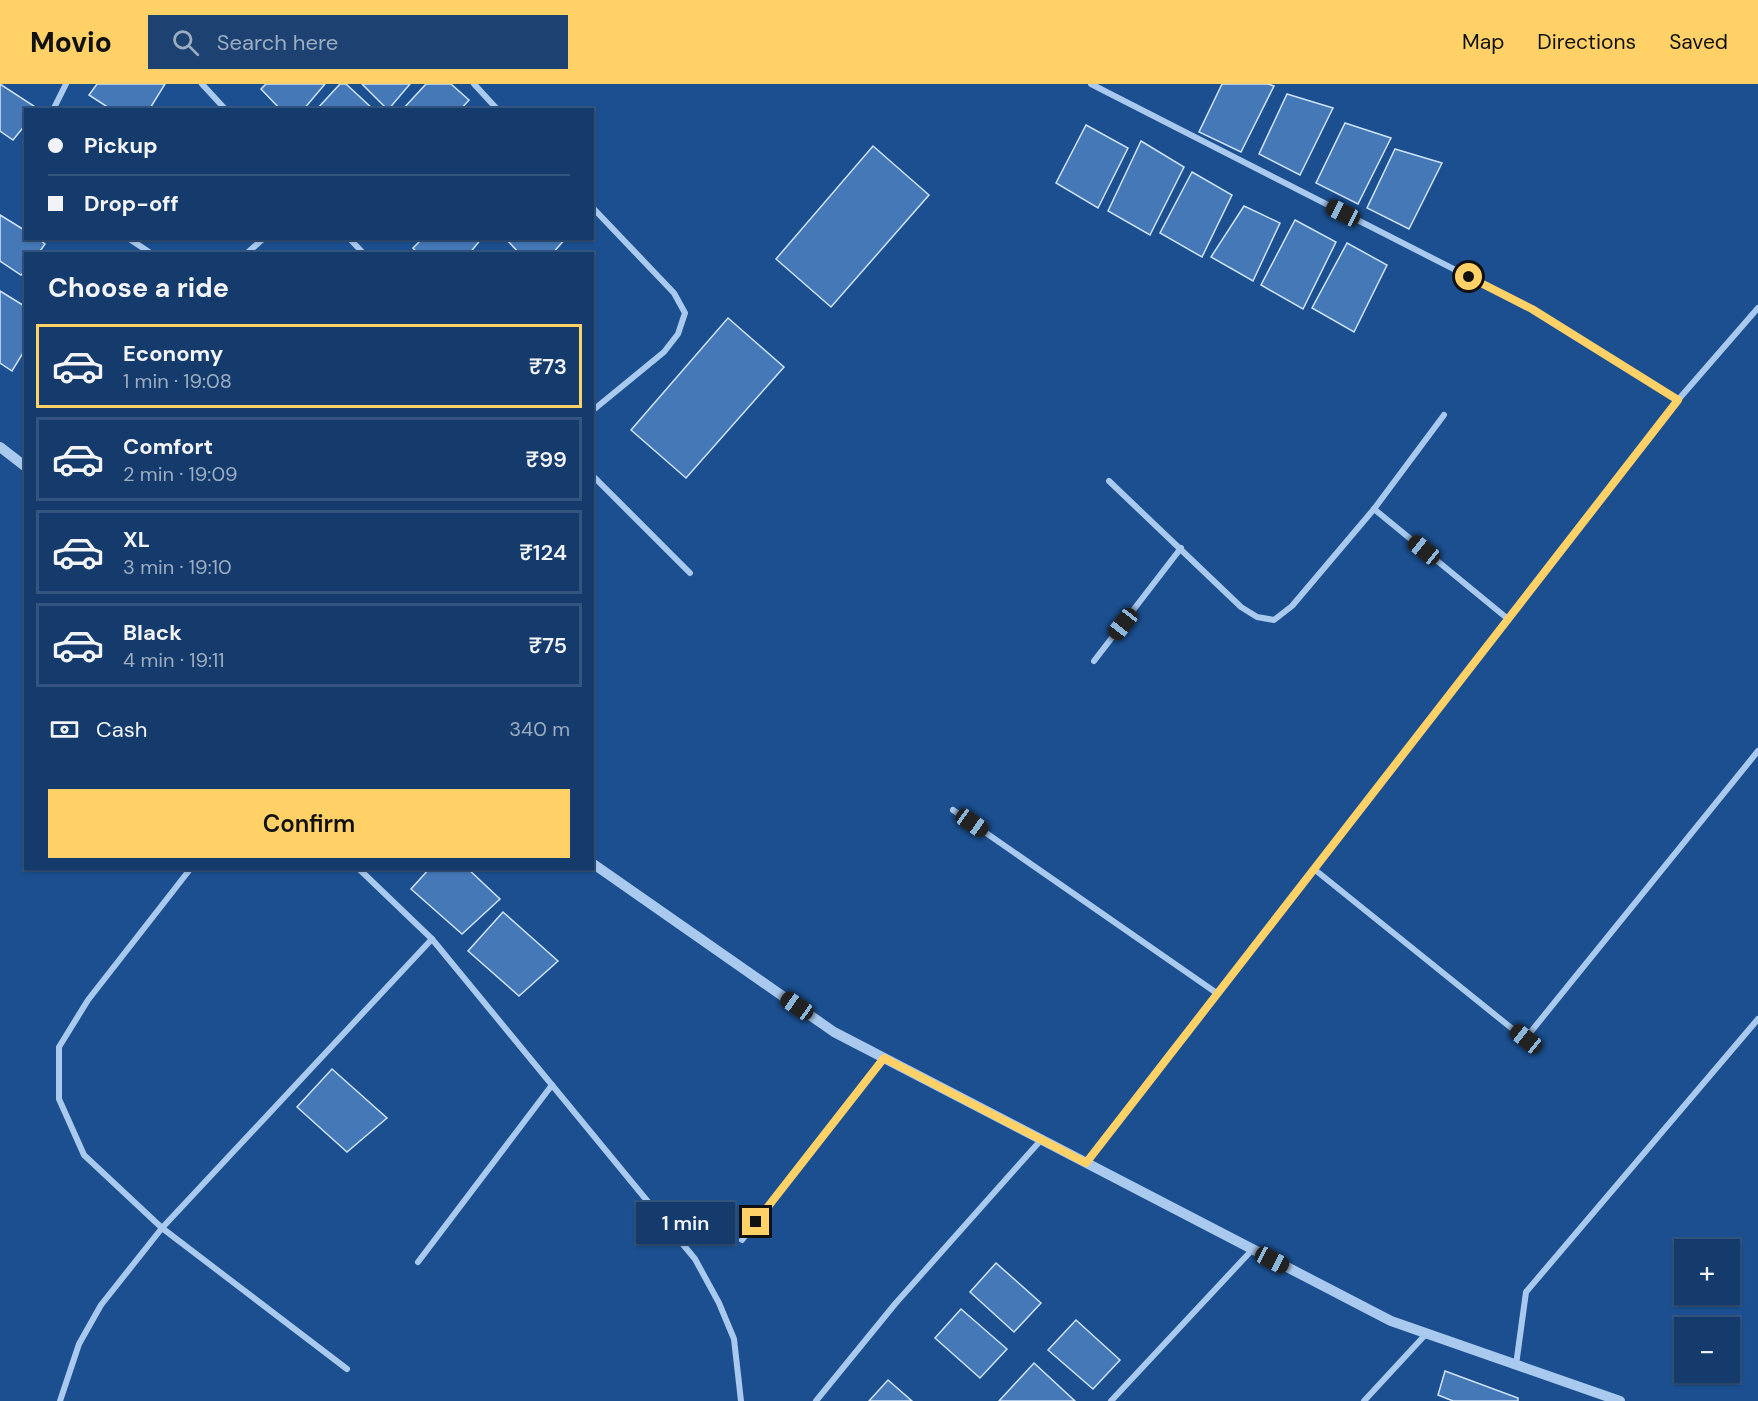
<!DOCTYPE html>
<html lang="en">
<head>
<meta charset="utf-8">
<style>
	body { margin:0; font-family:"DM Sans",sans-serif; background:#1d4271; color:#f1f3f6; height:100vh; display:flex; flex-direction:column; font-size:22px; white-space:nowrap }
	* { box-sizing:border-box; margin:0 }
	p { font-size:20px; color:#9dadc1 }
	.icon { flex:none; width:33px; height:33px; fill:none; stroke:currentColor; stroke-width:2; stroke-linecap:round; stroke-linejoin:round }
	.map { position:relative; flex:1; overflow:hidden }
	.details { position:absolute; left:24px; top:168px; width:570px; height:618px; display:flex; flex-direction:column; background:#143b6b; border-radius:0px; box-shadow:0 2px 4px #0004,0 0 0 2px #33557e }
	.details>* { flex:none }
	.hud { position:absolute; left:24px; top:24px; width:570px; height:132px; border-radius:0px; box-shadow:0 2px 4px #0004,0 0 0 2px #33557e; display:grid; align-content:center; height:132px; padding:0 24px; background:#143b6b }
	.buttons { position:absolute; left:1674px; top:1155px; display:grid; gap:12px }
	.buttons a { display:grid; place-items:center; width:66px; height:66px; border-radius:0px; background:#143b6b; box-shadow:0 2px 4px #0004,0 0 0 2px #33557e; font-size:30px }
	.end { position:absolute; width:27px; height:27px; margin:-14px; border:8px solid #ffd166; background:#111; box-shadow:0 0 0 3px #111 }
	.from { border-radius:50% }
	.bubble { position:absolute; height:42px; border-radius:0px; background:#143b6b; box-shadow:0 2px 4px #0004,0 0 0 2px #33557e; font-size:20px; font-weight:600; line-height:42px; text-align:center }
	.car { position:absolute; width:18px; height:36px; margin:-18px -9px; border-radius:8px; box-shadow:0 0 4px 2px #0007; background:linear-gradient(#222 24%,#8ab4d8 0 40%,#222 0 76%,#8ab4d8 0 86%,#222 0) }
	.hud b { display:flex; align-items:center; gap:21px; height:57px; font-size:22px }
	.hud b+b { border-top:2px solid #33557e }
	.hud i { width:15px; height:15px; background:#f1f3f6 }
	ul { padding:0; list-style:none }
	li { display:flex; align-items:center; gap:18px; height:84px; margin:0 12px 9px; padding:0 12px; border:3px solid #33557e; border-radius:0px }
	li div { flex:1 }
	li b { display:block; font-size:22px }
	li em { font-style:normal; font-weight:600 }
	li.on { border-color:#ffd166 }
	li>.icon { width:54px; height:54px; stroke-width:1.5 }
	h2 { padding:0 24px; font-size:27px; line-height:72px }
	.pay { display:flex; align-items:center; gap:15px; height:66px; padding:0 24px; font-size:22px }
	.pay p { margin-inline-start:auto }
	.primary-button { display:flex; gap:12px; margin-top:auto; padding:12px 24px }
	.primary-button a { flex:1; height:69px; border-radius:0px; background:#ffd166; color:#111; font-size:24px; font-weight:600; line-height:69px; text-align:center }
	header { display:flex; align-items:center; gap:36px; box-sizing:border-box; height:84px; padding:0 30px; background:#ffd166; color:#111 }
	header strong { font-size:28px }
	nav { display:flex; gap:33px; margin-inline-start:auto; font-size:21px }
	.search { width:420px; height:54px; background:#1d4271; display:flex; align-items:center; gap:15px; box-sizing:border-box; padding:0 21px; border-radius:0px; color:#9dadc1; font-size:22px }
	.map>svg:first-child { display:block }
	.building { fill:#4478b7; stroke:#cfe3fa; stroke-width:1.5 }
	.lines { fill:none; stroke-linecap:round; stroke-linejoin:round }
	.minor { stroke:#a9c9ee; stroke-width:6 }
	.tertiary { stroke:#a9c9ee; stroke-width:10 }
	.route { stroke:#ffd166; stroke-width:8 }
</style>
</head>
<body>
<header>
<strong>Movio</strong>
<div class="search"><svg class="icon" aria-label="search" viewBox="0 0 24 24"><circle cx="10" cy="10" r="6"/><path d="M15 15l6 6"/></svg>Search here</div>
<nav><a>Map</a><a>Directions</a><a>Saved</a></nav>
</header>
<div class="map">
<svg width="1758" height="1317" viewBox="0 0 1758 1317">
	<rect width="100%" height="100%" fill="#1b4f8f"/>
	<g class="building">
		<polygon points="0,0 37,24 26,26 26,40 13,56 0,47"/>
		<polygon points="97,0 165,0 149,26 112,26 89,11"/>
		<polygon points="266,0 325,0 303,26 281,26 261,5"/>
		<polygon points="340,0 346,0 374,26 316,26"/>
		<polygon points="362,0 410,0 388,26"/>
		<polygon points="426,0 451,0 469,16 460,26 402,26"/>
		<polygon points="1222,0 1268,0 1274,2 1241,68 1199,48"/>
		<polygon points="1287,10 1333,24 1300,91 1259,70"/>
		<polygon points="1345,39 1391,54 1358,120 1316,99"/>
		<polygon points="1086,41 1128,64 1098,124 1056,99"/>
		<polygon points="1141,57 1184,83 1150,151 1108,127"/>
		<polygon points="873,62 929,111 831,223 776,175"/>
		<polygon points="1395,65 1442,79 1409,145 1367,124"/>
		<polygon points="1192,88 1232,111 1202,173 1160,149"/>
		<polygon points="1244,122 1280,139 1253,197 1211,173"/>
		<polygon points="0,131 26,147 26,154 37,154 45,160 38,170 26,170 26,186 21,191 0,177"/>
		<polygon points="1295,136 1336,158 1303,225 1261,201"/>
		<polygon points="423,154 482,154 469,170 418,170 413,164"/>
		<polygon points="566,154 552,170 520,170 506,155"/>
		<polygon points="1347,159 1387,181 1354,248 1312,224"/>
		<polygon points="0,207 26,223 26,264 12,287 0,279"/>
		<polygon points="728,234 784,283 686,394 631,346"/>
		<polygon points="430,784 467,784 500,815 462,850 411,805"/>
		<polygon points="503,828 558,877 519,912 468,867"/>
		<polygon points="332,985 387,1034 347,1068 297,1023"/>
		<polygon points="996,1179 1041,1219 1014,1248 970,1208"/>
		<polygon points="961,1225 1007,1265 980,1294 935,1254"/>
		<polygon points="1076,1236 1120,1276 1093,1305 1048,1266"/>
		<polygon points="1034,1279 1075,1317 999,1317"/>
		<polygon points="1445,1287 1518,1314 1518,1317 1453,1317 1438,1311"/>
		<polygon points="888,1296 912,1317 869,1317"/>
	</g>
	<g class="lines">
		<g class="minor">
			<polyline points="202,0 226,26"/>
			<polyline points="474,0 498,26"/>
			<polyline points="1091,0 1532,225 1678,316"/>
			<polyline points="53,26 66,0"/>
			<polyline points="592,123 674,209 685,229 678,250 664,268 592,327"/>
			<polyline points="128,154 152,170"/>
			<polyline points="349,154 364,170"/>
			<polyline points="246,170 264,154"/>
			<polyline points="592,391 690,489"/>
			<polyline points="1109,397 1241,523 1257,533 1274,536 1292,522 1374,425 1444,331"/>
			<polyline points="1374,425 1508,535"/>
			<polyline points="1094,577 1181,464"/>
			<polyline points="953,726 1218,910"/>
			<polyline points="191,784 88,916 59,963 59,1015 84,1071 162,1144 347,1285"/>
			<polyline points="358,784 432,855 695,1175 719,1219 734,1255 741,1317"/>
			<polyline points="1314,785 1525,955 1758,667"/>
			<polyline points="1086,1079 1678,316 1758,224"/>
			<polyline points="742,1156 884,973"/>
			<polyline points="418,1178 552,1001"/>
			<polyline points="1516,1281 1526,1208 1758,935"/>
			<polyline points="60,1317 79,1260 101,1221 162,1144 432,855"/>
			<polyline points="816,1317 895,1220 1041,1056"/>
			<polyline points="1111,1317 1252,1166"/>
			<polyline points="1364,1317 1426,1250"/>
		</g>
		<g class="tertiary">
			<polyline points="0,363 26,383"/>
			<polyline points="592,779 834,948 1391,1237 1620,1317"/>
		</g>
	</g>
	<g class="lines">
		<polyline class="route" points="756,1138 884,974 1086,1079 1678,316 1532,225 1469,193"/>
	</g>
</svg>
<div class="buttons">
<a>+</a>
<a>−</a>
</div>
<i class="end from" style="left:1469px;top:193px"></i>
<i class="end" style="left:756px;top:1138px"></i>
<div class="bubble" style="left:636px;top:1118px;width:99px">1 min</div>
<i class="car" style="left:1343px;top:129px;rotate:297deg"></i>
<i class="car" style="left:1424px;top:466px;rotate:309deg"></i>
<i class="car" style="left:1123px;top:540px;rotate:218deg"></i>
<i class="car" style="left:972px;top:739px;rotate:125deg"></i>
<i class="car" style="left:797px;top:922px;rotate:305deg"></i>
<i class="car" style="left:1526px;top:955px;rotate:309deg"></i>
<i class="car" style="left:1272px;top:1176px;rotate:118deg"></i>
<div class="hud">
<b><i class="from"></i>Pickup</b>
<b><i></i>Drop-off</b>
</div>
<section class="details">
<h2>Choose a ride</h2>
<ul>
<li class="on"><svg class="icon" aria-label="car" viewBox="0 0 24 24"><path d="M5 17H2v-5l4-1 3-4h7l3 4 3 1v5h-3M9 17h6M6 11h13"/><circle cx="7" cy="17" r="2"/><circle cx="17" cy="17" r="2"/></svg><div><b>Economy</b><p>1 min · 19:08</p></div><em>₹73</em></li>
<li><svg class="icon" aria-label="car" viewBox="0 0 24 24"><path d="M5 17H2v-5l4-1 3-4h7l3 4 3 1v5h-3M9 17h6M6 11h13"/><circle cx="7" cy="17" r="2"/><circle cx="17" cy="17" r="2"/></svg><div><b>Comfort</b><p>2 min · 19:09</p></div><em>₹99</em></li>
<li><svg class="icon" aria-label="car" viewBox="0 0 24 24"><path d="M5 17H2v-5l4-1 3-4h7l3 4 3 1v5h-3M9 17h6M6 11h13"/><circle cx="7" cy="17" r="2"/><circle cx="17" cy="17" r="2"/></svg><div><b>XL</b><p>3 min · 19:10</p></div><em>₹124</em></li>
<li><svg class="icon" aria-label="car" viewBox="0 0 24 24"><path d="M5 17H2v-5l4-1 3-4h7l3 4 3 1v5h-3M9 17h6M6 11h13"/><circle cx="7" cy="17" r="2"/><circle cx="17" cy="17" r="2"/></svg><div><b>Black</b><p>4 min · 19:11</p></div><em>₹75</em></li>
</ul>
<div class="pay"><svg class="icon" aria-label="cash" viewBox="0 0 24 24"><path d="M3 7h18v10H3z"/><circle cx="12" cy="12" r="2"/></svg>Cash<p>340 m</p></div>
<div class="primary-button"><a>Confirm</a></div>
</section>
</div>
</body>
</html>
